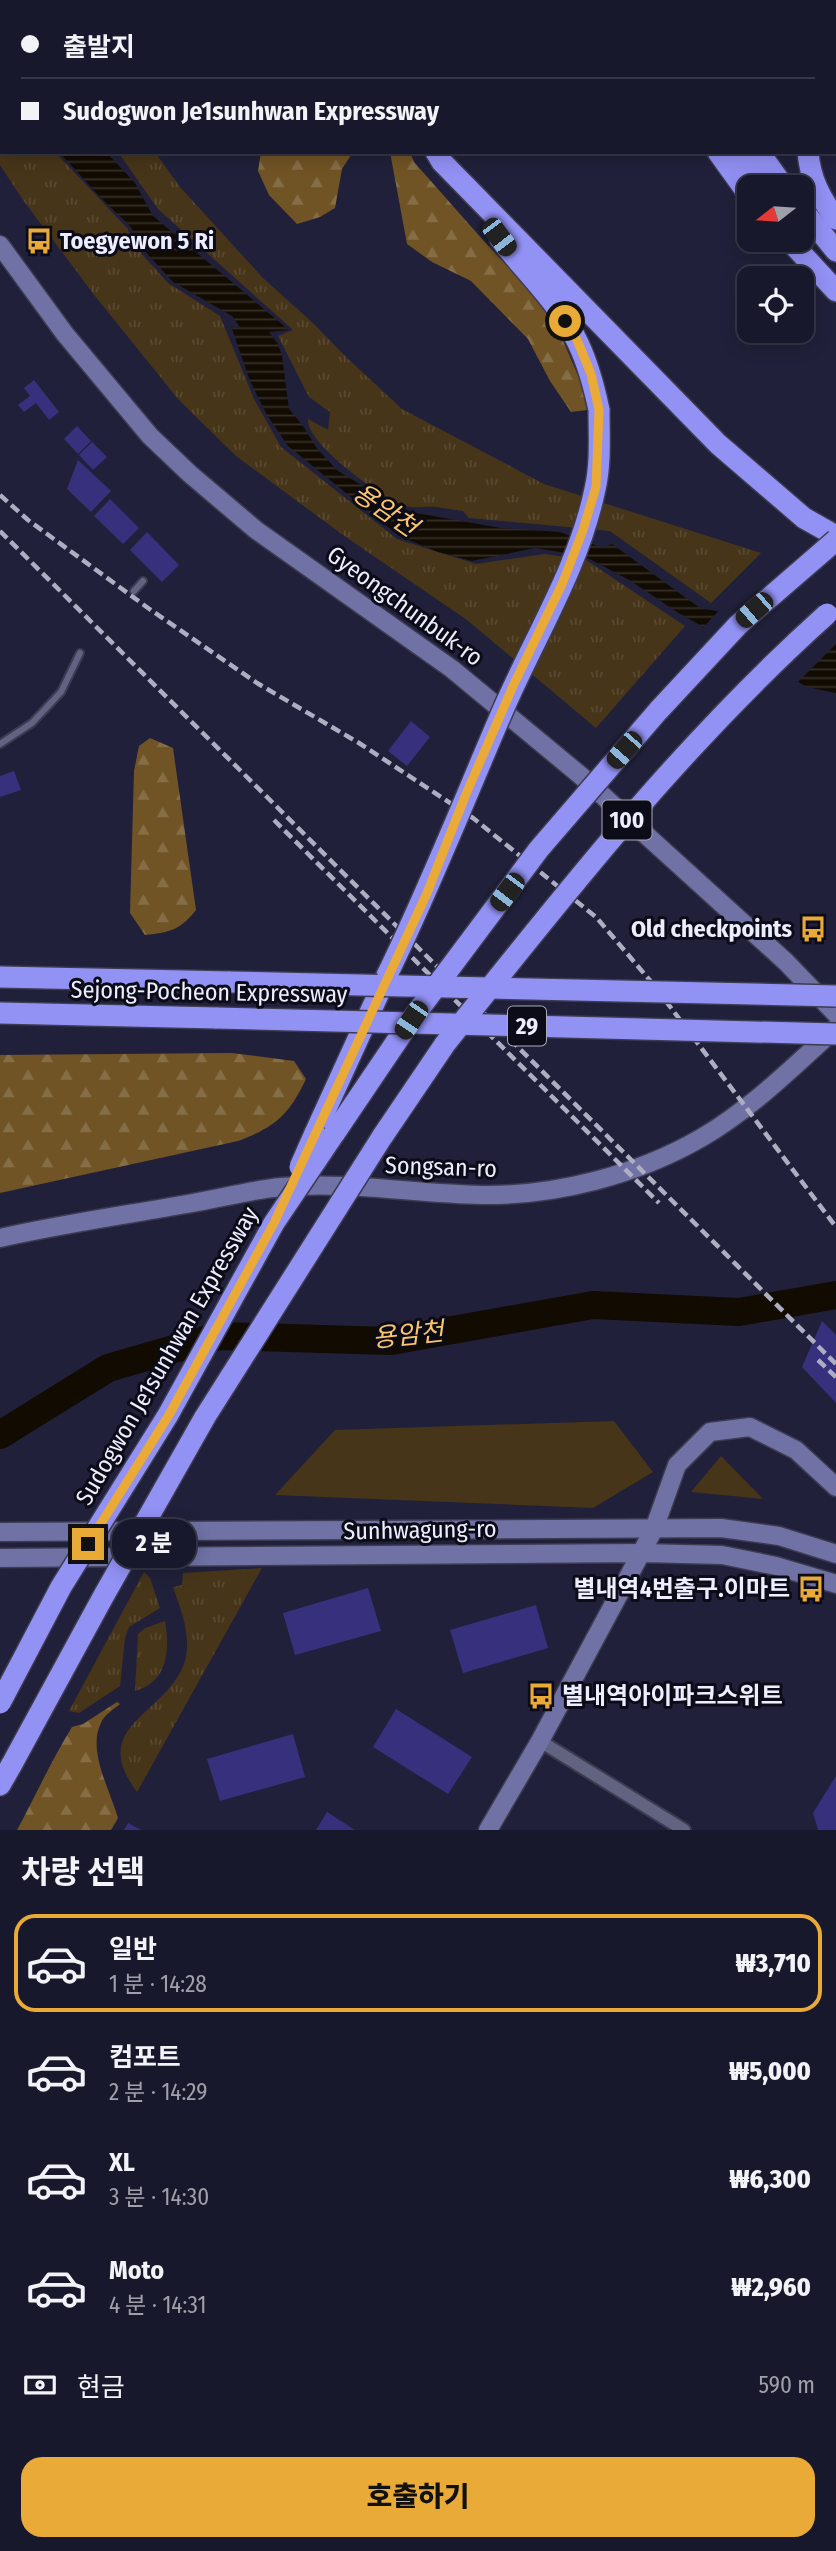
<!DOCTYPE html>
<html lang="ko">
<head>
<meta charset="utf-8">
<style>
	body { margin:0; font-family:"Fira Sans Condensed","Noto Sans KR",sans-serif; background:#252538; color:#f1f3f6; height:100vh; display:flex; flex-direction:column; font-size:26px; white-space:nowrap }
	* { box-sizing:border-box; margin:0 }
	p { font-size:23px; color:#9fa0a9 }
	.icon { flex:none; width:38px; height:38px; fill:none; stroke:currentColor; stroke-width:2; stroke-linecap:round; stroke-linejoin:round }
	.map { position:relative; height:1830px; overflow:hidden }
	.drawer { display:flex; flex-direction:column; background:#18182c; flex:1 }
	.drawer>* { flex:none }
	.top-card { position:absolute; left:0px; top:0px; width:836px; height:154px; box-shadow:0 4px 18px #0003,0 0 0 2px #363748; display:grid; align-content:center; height:154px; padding:0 21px; background:#18182c }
	.needle { width:46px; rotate:253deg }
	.tools { position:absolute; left:737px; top:175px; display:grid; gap:14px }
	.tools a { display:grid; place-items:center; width:77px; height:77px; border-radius:14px; background:#18182c; box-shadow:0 4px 18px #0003,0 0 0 2px #363748; font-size:35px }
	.end { position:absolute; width:32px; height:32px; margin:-16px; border:9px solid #eaaa38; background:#111; box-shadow:0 0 0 4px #111 }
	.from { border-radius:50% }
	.bubble { position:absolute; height:49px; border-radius:21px; background:#18182c; box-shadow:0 4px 18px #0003,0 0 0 2px #363748; font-size:23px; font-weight:800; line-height:49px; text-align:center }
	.car { position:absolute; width:21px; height:42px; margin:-21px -10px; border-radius:9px; box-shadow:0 0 5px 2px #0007; background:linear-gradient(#222 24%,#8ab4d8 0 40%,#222 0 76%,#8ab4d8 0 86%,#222 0) }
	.top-card b { display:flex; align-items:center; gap:24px; height:66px; font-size:26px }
	.top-card b+b { border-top:2px solid #363748 }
	.top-card i { width:18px; height:18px; background:#f1f3f6 }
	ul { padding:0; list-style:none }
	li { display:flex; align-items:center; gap:21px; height:98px; margin:0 14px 10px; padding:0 7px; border:4px solid transparent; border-radius:21px }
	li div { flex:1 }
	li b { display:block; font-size:26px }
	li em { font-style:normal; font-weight:800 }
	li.current { border-color:#eaaa38 }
	li>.icon { width:63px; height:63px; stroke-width:1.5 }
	h2 { padding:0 21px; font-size:32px; line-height:84px }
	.pay { display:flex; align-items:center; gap:18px; height:77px; padding:0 21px; font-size:26px }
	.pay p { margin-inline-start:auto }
	.action { display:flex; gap:14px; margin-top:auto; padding:14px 21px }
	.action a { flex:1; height:80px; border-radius:21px; background:#eaaa38; color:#111; font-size:28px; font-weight:800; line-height:80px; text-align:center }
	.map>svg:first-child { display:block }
	.grass { fill:url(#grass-tufts) }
	.forest { fill:url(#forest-firs) }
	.park { fill:#473519 }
	.water { fill:url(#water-rules) }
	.pier { fill:#20203a }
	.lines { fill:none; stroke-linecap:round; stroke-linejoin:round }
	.river { stroke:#120b02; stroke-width:28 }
	.building { fill:#37307c }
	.lane-casing { stroke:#3c3b51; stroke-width:10 }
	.street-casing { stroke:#3c3b51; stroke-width:16 }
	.secondary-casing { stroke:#3c3b51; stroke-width:21 }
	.highway-casing { stroke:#3c3b51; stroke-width:24 }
	.lane { stroke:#626381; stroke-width:6 }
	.street { stroke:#626381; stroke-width:12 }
	.secondary { stroke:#7071a4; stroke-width:18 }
	.highway { stroke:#9291f4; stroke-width:21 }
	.rail { stroke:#aeaec3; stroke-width:4.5; stroke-dasharray:10 5; stroke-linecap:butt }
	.highway-bridge-casing { stroke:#3c3b51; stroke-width:24; stroke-linecap:butt }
	.highway-bridge { stroke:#9291f4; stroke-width:21 }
	.route { stroke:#eaaa38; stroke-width:9 }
	.labels { text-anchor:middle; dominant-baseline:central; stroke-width:6; stroke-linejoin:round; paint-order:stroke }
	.shield { fill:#0b0c17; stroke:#a8aab9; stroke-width:2 }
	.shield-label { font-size:23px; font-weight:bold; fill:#ecedff }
	.poi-label { font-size:24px; font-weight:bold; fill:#ecedff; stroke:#0b0c17; text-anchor:start }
	.street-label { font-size:24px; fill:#ecedff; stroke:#0b0c17 }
	.water-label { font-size:26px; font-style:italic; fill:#fcc56c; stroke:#0b0c17 }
</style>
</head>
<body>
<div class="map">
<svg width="836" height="1830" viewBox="0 0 836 1830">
	<defs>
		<pattern id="grass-tufts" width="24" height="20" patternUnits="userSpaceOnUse" patternTransform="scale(1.75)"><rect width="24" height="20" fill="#473519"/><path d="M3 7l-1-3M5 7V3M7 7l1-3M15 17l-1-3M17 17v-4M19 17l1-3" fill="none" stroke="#594930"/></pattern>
		<pattern id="forest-firs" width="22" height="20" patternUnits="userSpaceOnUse" patternTransform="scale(1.75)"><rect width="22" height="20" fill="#715425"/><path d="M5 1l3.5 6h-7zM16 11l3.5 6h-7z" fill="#856d46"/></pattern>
		<pattern id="water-rules" width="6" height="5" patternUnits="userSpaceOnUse" patternTransform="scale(1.75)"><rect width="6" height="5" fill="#120b02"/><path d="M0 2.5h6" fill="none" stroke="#352f28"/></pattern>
	</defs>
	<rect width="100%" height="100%" fill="#20203a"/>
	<g class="grass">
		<polygon points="0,70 2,152 55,152 127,228 141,253 168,283 220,316 254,399 281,447 397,539 476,564 545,554 586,560 685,626 596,728 467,620 343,535 236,456 178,399 95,296 23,200 0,165"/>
		<path d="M118 152H155L180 187 263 278 314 324 345 356 402 409 544 484 761 553 711 603 610 531 469 518 463 511C454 510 445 508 436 507 426 506 412 509 403 505 380 496 306 444 308 419L328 430 330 412 309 397 278 336 293 330 158 209Z"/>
		<path d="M262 1568 137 1792C90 1729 156 1718 181 1671 195 1644 182 1613 173 1587L182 1585 183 1573Z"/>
		<polygon points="144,1572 150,1578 160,1608 129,1627 125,1638 120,1686 79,1713 69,1711"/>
		<path d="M165 1621C170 1650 168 1682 135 1691L138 1634 145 1628Z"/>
	</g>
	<g class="forest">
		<polygon points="261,152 353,152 342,169 335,208 320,217 297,224 269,195 258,171"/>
		<polygon points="390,152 410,152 414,162 483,240 551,313 580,380 587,410 571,412 550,381 528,339 471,281 432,262 407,244"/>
		<path d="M150 738 173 748 196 910C180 930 171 932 145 935L130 913 134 771 139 746Z"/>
		<path d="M232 1053 294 1061 306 1079C289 1115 275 1127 238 1141L0 1193V1055Z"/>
		<path d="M117 1702 120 1704C114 1709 104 1715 101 1723 87 1750 110 1790 118 1818L111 1830H17C36 1795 51 1761 72 1727L83 1724Z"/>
	</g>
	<g class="park">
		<polygon points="614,1421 653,1472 593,1508 275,1495 335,1430"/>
		<polygon points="721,1456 763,1499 691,1492"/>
	</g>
	<polygon class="water" points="59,152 106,152 135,183 153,216 289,330 269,332 278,344 282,356 289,409 303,426 318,450 338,471 405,511 501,528 560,532 603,548 612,544 700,608 836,633 836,693 807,687 677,612 631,581 584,556 535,548 472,561 438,552 399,536 288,446 267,415 250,381 231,326 241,329 232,316 173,282 141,247 131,227 100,197"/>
	<polygon class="pier" points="721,608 836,629 836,644 796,684 701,630"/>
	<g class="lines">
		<polyline class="river" points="0,1435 108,1368 219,1336 391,1341 593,1305 739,1312 836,1295"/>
	</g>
	<g class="building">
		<polygon points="34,380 59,412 49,420 36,403 24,412 18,405 30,396 24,388"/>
		<polygon points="77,426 91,441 78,454 64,439"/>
		<polygon points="92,442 107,457 93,470 79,455"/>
		<polygon points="78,460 111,491 91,512 67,489"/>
		<polygon points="110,499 139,528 123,544 94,516"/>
		<polygon points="147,532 179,565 162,582 130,550"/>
		<polygon points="411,721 430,737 407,766 388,751"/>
		<polygon points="14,771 21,790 0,797 0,776"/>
		<polygon points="822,1321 836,1335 836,1403 802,1367"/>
		<polygon points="368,1588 381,1631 295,1655 283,1613"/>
		<polygon points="536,1605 548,1648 463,1673 450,1630"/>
		<polygon points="396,1709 472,1757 448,1794 373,1747"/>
		<polygon points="293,1734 305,1777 220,1801 207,1759"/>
		<polygon points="836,1776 836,1830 818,1830 813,1813"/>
		<polygon points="327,1812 355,1830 316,1830"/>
		<polygon points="128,1823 141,1830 124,1830"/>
	</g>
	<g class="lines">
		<g class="lane-casing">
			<g id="lane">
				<polyline points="134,591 143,581"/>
				<polyline points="0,744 32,723 61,692 80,653"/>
			</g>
		</g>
		<g class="street-casing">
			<polyline id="street" points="540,1741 684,1830"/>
		</g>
		<g class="secondary-casing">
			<g id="secondary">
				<polyline points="0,245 65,334 150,436 190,474 256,530 452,669 580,775 786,962 836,1014"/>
				<path d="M0 1238C62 1224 125 1215 187 1204 218 1199 250 1190 281 1187 348 1181 416 1194 482 1195 556 1196 637 1175 701 1138 751 1109 793 1067 836 1028"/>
				<polyline points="0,1532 721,1528 779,1536 836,1554"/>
				<polyline points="0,1558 642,1553 722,1555 776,1566 836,1584"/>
				<polyline points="488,1830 540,1741 654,1529 677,1465 710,1432 750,1427 796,1450 836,1487"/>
			</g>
		</g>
		<g class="highway-casing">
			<g id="highway">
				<polyline points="627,0 628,2"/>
				<polyline points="652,0 653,2"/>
				<polyline points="672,0 673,2"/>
				<polyline points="743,0 746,2"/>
				<polyline points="373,2 373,0"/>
				<polyline points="391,2 392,0"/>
				<polyline points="478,2 479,0"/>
				<polyline points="835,28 836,28"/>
				<polyline points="835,52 836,52"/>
				<polyline points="835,95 836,95"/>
				<polyline points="436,152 442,162 718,444 804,518 836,536"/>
				<polyline points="718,152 749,195"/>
				<polyline points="734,152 760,187"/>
				<polyline points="759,152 784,187"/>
				<path d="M808 152C810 178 820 198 836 219"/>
				<polyline points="802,209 836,251"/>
				<path d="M500 239C526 273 560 304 578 343 588 364 594 386 599 410"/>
				<polyline points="789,240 836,291"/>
				<polyline points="0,977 230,982"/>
				<polyline points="0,1013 217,1018"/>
				<polyline points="315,1133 388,973"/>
				<polyline points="334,1134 411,1020"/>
				<polyline points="382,1137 445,1044"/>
				<polyline points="0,1785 12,1764"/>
			</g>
		</g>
		<use href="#lane" class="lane"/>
		<use href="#street" class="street"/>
		<use href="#secondary" class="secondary"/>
		<use href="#highway" class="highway"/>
		<g class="rail">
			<polyline points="0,495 28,520 148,608 257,683 359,743 473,818 596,917 653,984 836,1227"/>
			<polyline points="0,531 836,1364"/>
			<polyline points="274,820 659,1203"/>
			<polyline points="818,1360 836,1377"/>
		</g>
		<g class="highway-bridge-casing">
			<g id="highway-bridge">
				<path d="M388 973C430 887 465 798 503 710 534 638 579 567 595 489 601 464 599 436 599 410"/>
				<polyline points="230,982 836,996"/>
				<polyline points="217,1018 836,1034"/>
				<polyline points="411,1020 539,849 658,711 738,625 836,540"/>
				<path d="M445 1044C566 892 682 744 827 614"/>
				<polyline points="300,1167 315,1133"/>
				<polyline points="0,1703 61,1587 168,1415 274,1223 334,1134"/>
				<polyline points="12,1764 103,1597 205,1417 382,1137"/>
			</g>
		</g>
		<use href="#highway-bridge" class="highway-bridge"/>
	</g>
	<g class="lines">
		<polyline class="route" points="88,1544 169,1415 274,1223 427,893 466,794 513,686 563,582 583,530 596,487 599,410 591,374 577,340 565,321"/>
	</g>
	<defs>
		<g id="bus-bare" transform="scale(2.1)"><path d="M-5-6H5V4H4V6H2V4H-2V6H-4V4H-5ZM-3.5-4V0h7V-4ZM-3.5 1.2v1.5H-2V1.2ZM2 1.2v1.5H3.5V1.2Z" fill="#eaaa38" stroke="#0b0c17" stroke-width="2.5" paint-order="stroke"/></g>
	</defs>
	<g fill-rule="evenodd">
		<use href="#bus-bare" x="39" y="241"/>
		<use href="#bus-bare" x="813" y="929"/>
		<use href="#bus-bare" x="811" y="1589"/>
		<use href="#bus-bare" x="541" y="1696"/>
	</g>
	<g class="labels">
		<g class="shield">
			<rect x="602.5" y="800.5" width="49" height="39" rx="5"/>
			<rect x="508" y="1006.5" width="38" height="39" rx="5"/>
		</g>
		<g class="shield-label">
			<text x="627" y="820">100</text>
			<text x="527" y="1026">29</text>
		</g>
		<g class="poi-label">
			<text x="60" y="241">Toegyewon 5 Ri</text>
			<text x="792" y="929" text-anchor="end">Old checkpoints</text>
			<text x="790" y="1589" text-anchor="end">별내역4번출구.이마트</text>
			<text x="562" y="1696">별내역아이파크스위트</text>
		</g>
		<g class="street-label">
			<text transform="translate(405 606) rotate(36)">Gyeongchunbuk-ro</text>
			<text transform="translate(209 992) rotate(1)">Sejong-Pocheon Expressway</text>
			<text transform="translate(441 1167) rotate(2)">Songsan-ro</text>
			<text transform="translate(167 1356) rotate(-60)">Sudogwon Je1sunhwan Expressway</text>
			<text transform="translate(420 1530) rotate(-1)">Sunhwagung-ro</text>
		</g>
		<g class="water-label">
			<text transform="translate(385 510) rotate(35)">용암천</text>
			<text transform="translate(408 1335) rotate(-6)">용암천</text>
		</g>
	</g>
</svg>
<div class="tools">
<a><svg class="needle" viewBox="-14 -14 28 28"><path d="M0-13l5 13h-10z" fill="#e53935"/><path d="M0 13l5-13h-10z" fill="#9fa0a9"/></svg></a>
<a><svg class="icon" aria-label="locate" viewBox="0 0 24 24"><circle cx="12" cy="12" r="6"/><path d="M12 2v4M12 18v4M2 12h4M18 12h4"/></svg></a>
</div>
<i class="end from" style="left:565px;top:321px"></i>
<i class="end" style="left:88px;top:1544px"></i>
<div class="bubble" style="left:112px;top:1519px;width:84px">2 분</div>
<i class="car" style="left:499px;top:237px;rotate:143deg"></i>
<i class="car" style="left:754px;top:610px;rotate:229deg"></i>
<i class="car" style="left:624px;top:750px;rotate:221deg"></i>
<i class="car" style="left:507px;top:892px;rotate:217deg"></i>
<i class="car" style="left:411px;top:1020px;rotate:214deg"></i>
<div class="top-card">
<b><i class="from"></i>출발지</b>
<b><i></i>Sudogwon Je1sunhwan Expressway</b>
</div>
</div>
<section class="drawer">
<h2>차량 선택</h2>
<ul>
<li class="current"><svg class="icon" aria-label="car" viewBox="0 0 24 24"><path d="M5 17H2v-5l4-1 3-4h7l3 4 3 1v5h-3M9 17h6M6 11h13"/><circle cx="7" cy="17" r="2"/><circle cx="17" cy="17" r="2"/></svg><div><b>일반</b><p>1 분 · 14:28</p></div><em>₩3,710</em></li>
<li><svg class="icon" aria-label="car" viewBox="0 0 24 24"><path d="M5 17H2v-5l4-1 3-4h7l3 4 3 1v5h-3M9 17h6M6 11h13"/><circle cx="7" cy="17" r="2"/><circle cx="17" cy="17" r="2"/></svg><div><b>컴포트</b><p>2 분 · 14:29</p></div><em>₩5,000</em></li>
<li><svg class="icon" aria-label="car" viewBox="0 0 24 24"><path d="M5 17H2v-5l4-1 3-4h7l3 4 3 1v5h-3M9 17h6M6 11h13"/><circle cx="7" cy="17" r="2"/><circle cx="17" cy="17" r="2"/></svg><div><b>XL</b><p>3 분 · 14:30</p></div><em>₩6,300</em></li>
<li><svg class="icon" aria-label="car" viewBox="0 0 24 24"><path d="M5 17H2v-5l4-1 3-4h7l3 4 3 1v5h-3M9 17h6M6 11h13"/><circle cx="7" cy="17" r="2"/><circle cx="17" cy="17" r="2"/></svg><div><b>Moto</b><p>4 분 · 14:31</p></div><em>₩2,960</em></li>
</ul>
<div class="pay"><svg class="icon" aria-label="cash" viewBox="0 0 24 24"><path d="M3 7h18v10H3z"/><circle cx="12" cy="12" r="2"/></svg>현금<p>590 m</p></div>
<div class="action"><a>호출하기</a></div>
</section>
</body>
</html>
